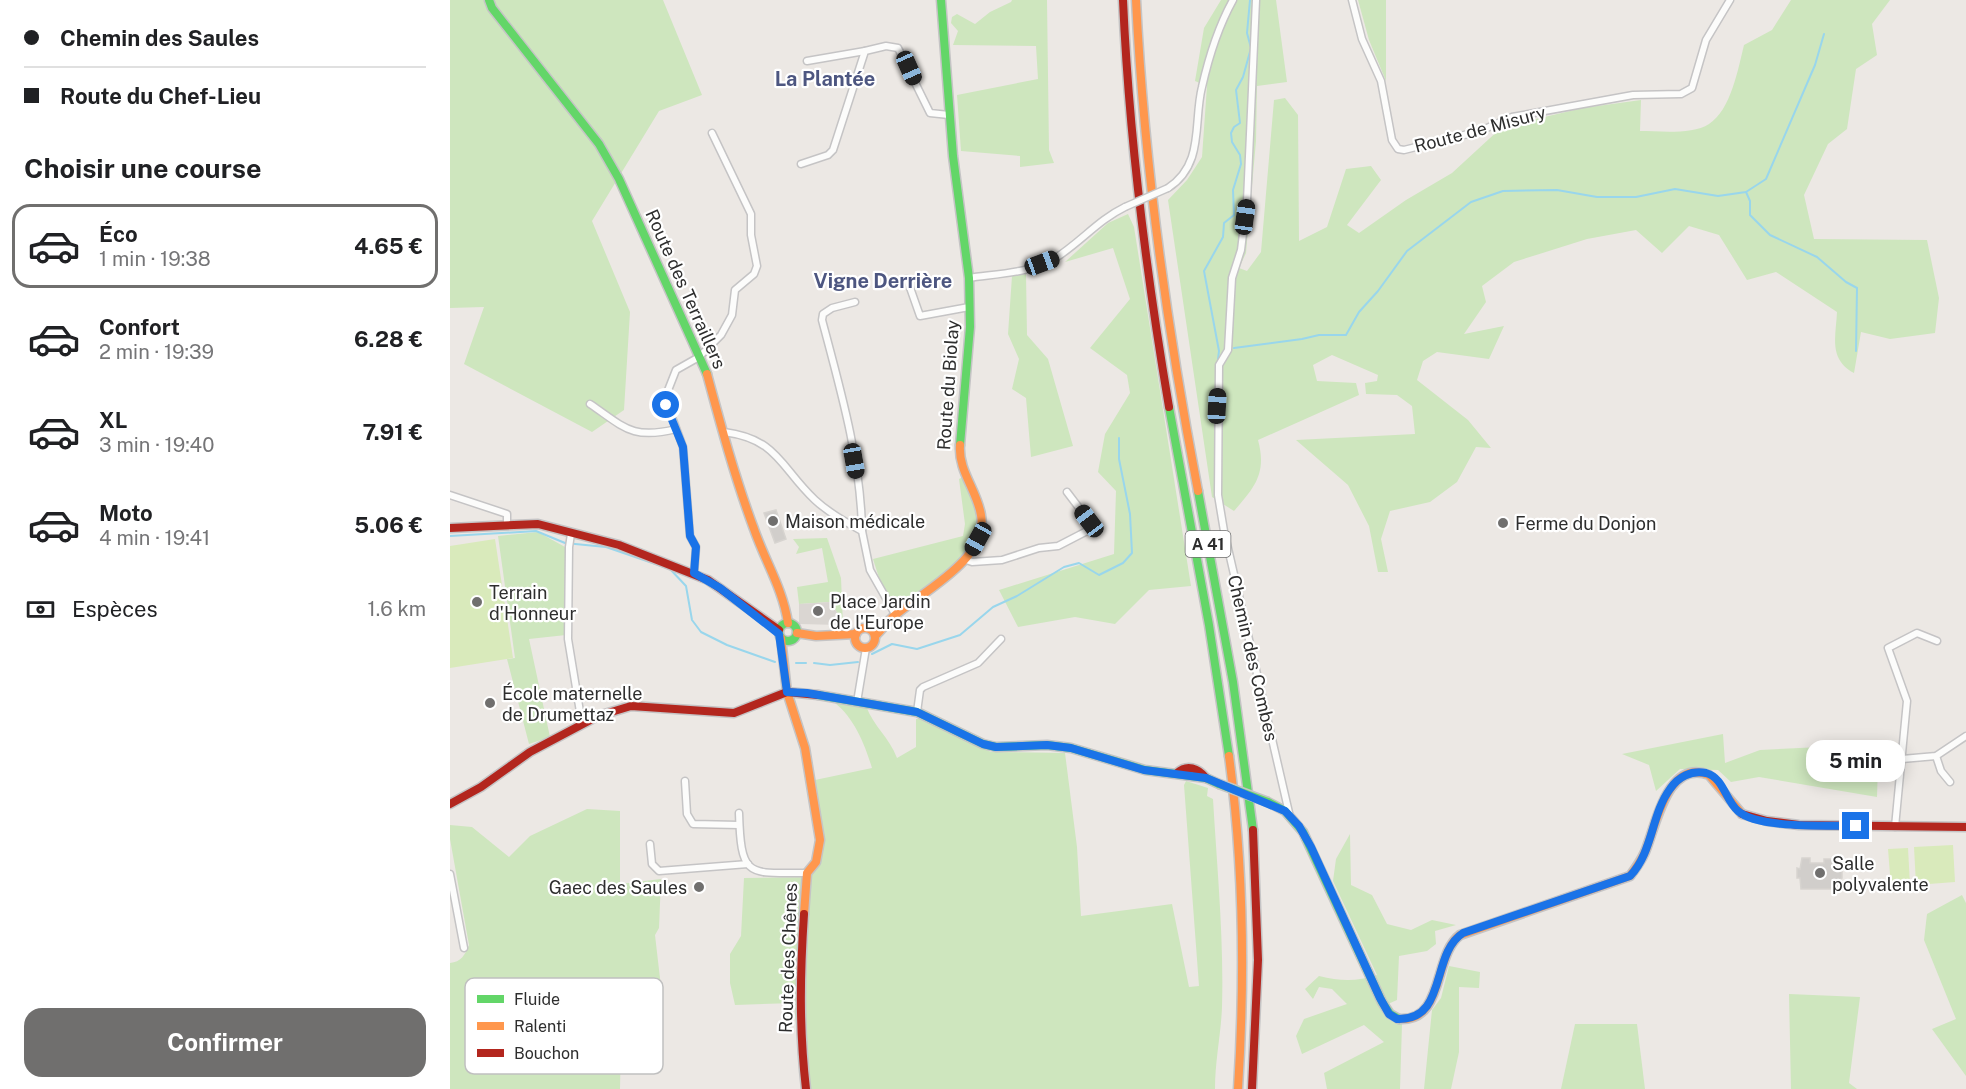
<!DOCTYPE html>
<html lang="fr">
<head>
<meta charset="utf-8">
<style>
	body { margin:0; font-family:"Public Sans",sans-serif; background:#f6f6f6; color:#202124; height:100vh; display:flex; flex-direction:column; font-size:22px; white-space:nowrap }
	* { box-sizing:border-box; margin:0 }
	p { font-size:20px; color:#757577 }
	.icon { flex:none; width:33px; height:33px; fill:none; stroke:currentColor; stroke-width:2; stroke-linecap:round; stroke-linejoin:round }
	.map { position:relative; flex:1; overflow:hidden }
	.details { display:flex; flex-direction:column; background:#fff; width:450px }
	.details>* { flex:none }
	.top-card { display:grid; align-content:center; height:132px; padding:0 24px; background:#fff }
	.end { position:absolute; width:27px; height:27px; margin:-14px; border:8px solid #1a73e8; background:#fff; box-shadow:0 0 0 3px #fff }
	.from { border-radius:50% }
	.bubble { position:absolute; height:42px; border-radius:18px; background:#fff; box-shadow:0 3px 15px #0003; font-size:20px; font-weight:700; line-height:42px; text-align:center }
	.car { position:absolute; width:18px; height:36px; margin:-18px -9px; border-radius:8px; box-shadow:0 0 4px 2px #0007; background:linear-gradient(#222 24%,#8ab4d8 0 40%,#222 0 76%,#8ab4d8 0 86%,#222 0) }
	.top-card b { display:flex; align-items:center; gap:21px; height:57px; font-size:22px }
	.top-card b+b { border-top:2px solid #e0e0e0 }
	.top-card i { width:15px; height:15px; background:#202124 }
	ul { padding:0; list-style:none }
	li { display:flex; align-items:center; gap:18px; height:84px; margin:0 12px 9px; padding:0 12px; border:3px solid transparent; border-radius:18px }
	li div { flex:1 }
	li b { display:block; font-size:22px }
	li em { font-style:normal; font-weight:700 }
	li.selected { border-color:#706f6e }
	li>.icon { width:54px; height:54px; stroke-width:1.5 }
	h2 { padding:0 24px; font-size:27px; line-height:72px }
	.pay { display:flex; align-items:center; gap:15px; height:66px; padding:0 24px; font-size:22px }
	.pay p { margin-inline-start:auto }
	.action { display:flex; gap:12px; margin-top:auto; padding:12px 24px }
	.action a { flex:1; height:69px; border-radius:18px; background:#706f6e; color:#fff; font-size:24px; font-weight:700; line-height:69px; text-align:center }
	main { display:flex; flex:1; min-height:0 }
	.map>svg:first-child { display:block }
	.green { fill:#cee6be }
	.pitch { fill:#d9eabb }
	.plaza { fill:#dad6d2 }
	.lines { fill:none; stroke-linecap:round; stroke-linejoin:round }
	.stream { stroke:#99d6ec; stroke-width:2 }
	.building { fill:#d1cecb; stroke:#d7d4d0; stroke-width:1.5 }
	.street-casing { stroke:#c5c4c5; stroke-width:9 }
	.fast-casing { stroke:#c5c4c5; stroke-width:11 }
	.slow-casing { stroke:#c5c4c5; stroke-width:11 }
	.jam-casing { stroke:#c5c4c5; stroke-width:11 }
	.street { stroke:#fcfcfb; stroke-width:6 }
	.fast { stroke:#63d668; stroke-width:8 }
	.slow { stroke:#ff974d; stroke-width:8 }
	.jam { stroke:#b3261e; stroke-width:8 }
	.street-bridge-casing { stroke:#c5c4c5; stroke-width:9; stroke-linecap:butt }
	.fast-bridge-casing { stroke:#c5c4c5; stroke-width:11; stroke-linecap:butt }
	.street-bridge { stroke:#fcfcfb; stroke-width:6 }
	.fast-bridge { stroke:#63d668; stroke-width:8 }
	.route { stroke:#1a73e8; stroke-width:8 }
	.poi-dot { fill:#706f6e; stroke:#fff; stroke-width:2 }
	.labels { text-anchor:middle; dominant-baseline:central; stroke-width:4.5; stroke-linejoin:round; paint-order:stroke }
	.shield { fill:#fff; stroke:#6d6d6d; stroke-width:1.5 }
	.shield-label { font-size:16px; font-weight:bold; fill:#2e2e2e }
	.street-label { font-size:18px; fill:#2e2e2e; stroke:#fff }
	.poi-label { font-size:18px; fill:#2e2e2e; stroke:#fff; text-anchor:start }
	.neighbourhood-label { font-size:20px; font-weight:bold; fill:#4d5680; stroke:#fff }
	.key { fill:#fff; stroke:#c0c0c0; stroke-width:1.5 }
	.key-label { font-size:16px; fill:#2e2e2e }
</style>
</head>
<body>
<main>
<section class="details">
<div class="top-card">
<b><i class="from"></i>Chemin des Saules</b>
<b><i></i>Route du Chef-Lieu</b>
</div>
<h2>Choisir une course</h2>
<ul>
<li class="selected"><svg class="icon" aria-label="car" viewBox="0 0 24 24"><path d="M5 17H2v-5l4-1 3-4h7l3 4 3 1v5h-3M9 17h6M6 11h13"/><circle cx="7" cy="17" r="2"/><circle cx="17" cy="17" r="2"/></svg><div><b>Éco</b><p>1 min · 19:38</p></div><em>4.65 €</em></li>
<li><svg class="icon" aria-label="car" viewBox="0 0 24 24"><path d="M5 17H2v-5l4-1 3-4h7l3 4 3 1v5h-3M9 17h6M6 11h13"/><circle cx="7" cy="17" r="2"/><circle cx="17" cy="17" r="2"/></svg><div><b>Confort</b><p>2 min · 19:39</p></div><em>6.28 €</em></li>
<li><svg class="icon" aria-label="car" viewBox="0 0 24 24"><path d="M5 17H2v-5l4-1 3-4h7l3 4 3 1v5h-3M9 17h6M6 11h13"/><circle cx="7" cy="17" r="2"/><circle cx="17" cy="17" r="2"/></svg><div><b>XL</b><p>3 min · 19:40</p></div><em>7.91 €</em></li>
<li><svg class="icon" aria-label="car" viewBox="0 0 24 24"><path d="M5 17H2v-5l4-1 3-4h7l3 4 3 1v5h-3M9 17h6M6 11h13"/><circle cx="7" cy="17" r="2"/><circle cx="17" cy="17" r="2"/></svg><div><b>Moto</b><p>4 min · 19:41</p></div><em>5.06 €</em></li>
</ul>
<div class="pay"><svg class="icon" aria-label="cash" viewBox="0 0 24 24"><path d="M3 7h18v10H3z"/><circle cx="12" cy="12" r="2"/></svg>Espèces<p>1.6 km</p></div>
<div class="action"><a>Confirmer</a></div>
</section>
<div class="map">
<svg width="1516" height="1089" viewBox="0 0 1516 1089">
	<rect width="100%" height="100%" fill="#ece8e4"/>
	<g class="green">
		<polygon points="0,0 213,0 252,95 209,111 142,221 180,312 174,410 142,432 14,364 34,307 0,308"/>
		<polygon points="562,0 597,0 599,150 604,163 570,167 570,156 511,151 507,95 588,79 586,46 503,45 508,31 501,23 502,17 507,14 525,24 540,12 561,2"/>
		<path d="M771 0H826L837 82 807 86 806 141 796 253 789 268 797 271 811 252 824 100 835 98 848 115 849 241 877 227 896 169 921 166 931 180 897 225 909 233 956 200 1002 173 1052 127 1133 108 1191 100 1190 131C1209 131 1242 135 1259 124 1281 110 1288 69 1294 45L1322 30 1341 0H1440L1422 24 1427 55 1406 69 1397 129 1378 144 1354 195 1364 239 1477 240 1489 298 1485 333 1440 339 1411 332 1404 373C1378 359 1386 336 1387 312L1326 272 1297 280 1269 235 1239 226 1212 253 1186 230 1137 239 1064 262 1032 286 1036 302 1014 334 1054 326 1039 359 987 352 973 361 967 380 1018 420 1041 448 1026 447 1007 482 980 502 940 511 931 539 938 572H928L919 526 898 485 846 440 965 434 962 406 947 395 916 394 915 383 927 381 928 375 882 355 863 365 867 381 906 383 909 395 808 440C817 473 805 487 784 511L762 497 718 200 737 180 752 157 757 86 745 81 754 28Z"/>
		<polygon points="908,0 936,0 936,81 919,40"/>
		<polygon points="678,214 684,227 741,586 699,590 665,624 625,617 568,627 549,590 664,554 666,491 648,472 655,434 680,393 677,375 640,348 680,299 663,248 615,262 658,223"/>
		<polygon points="576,274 577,335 598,359 623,446 581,457 576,398 562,389 569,359 558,334 562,276"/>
		<path d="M513 477C519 491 528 507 528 522 528 556 472 591 445 606L431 584 423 559 513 536 515 524 509 479Z"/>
		<polygon points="88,532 115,547 116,635 79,639 100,737 79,744 57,659 65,658 48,536"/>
		<polygon points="377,538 391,578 393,625 390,625 388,614 380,602 349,604 347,587 378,582 372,548 346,554 349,547 343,539"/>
		<path d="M385 703 416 706C424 727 439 737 447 758L466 747V719H474L541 752 615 753 627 847 631 916 722 904 739 987 749 986 734 785 736 781 758 788 757 796 763 799C767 868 774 938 772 1007 771 1034 765 1061 765 1089H352L344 1003 285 1005 280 983V954L291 936 294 878 361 877 373 853 365 780 422 768C415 745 405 719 385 703Z"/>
		<polygon points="1273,734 1275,763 1310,750 1392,746 1428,766 1427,797 1309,777 1281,782 1268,770 1230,769 1206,791 1199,765 1172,754"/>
		<path d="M137 809 170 811V884L211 879 209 928 205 935 211 987 172 990 170 1089H0V963C11 962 15 955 19 945L0 839V825L22 827 59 857 80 836Z"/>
		<path d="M900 834 901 885 922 895 937 924 961 930 982 920 1006 925 985 931 986 944 977 951 949 956 947 1000 938 1004 952 1024 950 1089H877L874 1073 934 1042 914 1025 852 1054 846 1036 854 1019 897 1004 882 989 869 987 863 999 855 989 869 976C890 981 906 982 927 975L883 881 886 859Z"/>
		<polygon points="1512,895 1516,903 1516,1076 1482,1029 1506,1019 1474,940 1477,914"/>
		<polygon points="999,966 1030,972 1029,988 1009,987 1009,1052 1001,1089 974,1089 982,1010 991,998"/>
		<polygon points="1339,994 1410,997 1399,1083 1407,1089 1341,1089"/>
		<polygon points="1125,1024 1187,1024 1195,1089 1111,1089"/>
	</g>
	<g class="pitch">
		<polygon points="45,539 63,658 0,668 0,546"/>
		<polygon points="1503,845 1505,882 1466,885 1464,847"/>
		<polygon points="1458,848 1460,885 1441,887 1438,849"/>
	</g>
	<polygon class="plaza" points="380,602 388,614 390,625 349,624 349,604"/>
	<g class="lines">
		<g class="stream">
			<polyline points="1296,192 1300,201 1300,215 1320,235 1367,257 1396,282 1407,288 1406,351"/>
			<polyline points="784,348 852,339 869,335 896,335 909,312 928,291 957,251 1021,202 1053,191 1107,190 1147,197 1186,197 1225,189 1268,196 1296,192 1316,179 1365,65 1374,34"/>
			<polyline points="768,359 769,351 754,271 773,237 774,223 784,215 783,190 791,164 790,155 782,142 781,133 784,127 790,123 786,90 793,77 801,48 797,33 800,0"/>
			<polyline points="0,536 86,531 115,543 156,547 220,569 236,586 242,620 251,632 277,645 325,662"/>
			<polyline points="422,654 442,644 467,649 510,635 543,607 567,596 614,567 629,563 649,575 673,563 682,553 680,514 669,459 669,438"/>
			<polyline points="346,663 356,663"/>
			<polyline points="364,663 380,665 408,662"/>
		</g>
	</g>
	<g class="building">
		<polygon points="326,510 336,539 325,543 314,513"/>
		<polygon points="1352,858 1360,858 1360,863 1374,863 1374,859 1388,859 1388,866 1392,869 1392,878 1388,881 1388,889 1351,889 1350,878 1347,878 1347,868 1350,869"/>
	</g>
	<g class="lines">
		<g class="street-casing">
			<g id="street">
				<polyline points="806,0 797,201 791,250 782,278 778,350 769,365 768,495 774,531 840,817"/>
				<polyline points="902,0 912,39 931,81 942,140 948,149 954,150 1030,131 1062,117 1183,95 1231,94 1242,88 1256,40 1280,0"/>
				<polyline points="357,61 415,51"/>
				<polyline points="351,164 378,155 383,150 415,51 436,46 448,48 480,113 499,115"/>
				<path d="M718 188C755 164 743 122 752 87 759 56 768 27 783 0"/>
				<path d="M519 278C545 274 581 273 604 259 630 243 648 220 675 207"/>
				<polyline points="457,279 470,316 519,307"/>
				<path d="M405 302 382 308 373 314 372 320C390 388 411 460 412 531"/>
				<path d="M140 404C174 427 182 440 226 429"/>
				<path d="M274 432C328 439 330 467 365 500 379 513 395 522 412 531L420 570 445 614"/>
				<polyline points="0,495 57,514 57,524"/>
				<polyline points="121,534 119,547 118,639 132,724"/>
				<polyline points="516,560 522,562 552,560 589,548 608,546 637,531 640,527 639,521 617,492"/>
				<polyline points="244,574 246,547 240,536 233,447 215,398 226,370 249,357 271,335 282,315 285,290 304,274 307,266 301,235 301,214 262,133"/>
				<polyline points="407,702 416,648"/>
				<polyline points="467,712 470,690 473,687 528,663 551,639"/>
				<polyline points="1486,756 1491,771 1500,782"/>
				<polyline points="1452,759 1486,756 1516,736"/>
				<polyline points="235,781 237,814 243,824 289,825"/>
				<path d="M289 813C291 879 298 873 357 873"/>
				<polyline points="1445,827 1457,701 1438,648 1467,633 1487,641"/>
				<polyline points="200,844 202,864 209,871 298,864"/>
				<polyline points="0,874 14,948"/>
			</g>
		</g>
		<g class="fast-casing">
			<g id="fast">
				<polyline points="39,0 42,8 149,144 169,179 257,374"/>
				<polyline points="491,0 503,156 519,278 520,327 510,445"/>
				<polyline points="719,407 759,625 779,756"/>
				<polyline points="748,491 783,682 803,830"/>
				<circle cx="338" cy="632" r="9"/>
				<polyline points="368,695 467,712 533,744 546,747 597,745 621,748 695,770 756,778 769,784"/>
				<polyline points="818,802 835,811 853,832 932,1002 940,1014 949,1019"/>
			</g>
		</g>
		<g class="slow-casing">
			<g id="slow">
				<path d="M686 0C694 165 717 329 748 491"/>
				<path d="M257 374C271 426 285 478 304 529 315 561 333 589 338 623"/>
				<circle cx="415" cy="638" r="10"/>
				<polyline points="347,633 366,636 406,634"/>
				<path d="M425 636C432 630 437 622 444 616 472 592 539 559 531 515 527 490 508 471 510 445"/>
				<polyline points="331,638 337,692 355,748 370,840 366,862 357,873 354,914"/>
				<path d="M779 756C794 867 795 977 788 1089"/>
				<path d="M949 1019C995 1022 983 955 1010 935L1180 876C1186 868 1191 861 1195 852 1206 826 1217 758 1259 775L1292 814"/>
			</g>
		</g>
		<g class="jam-casing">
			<g id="jam">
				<path d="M673 0C679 137 696 272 719 407"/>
				<polyline points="0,528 88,524 169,545 258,580 329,630"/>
				<path d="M727 773C737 764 748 768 756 778"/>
				<polyline points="0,804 31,787 80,752 148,716 181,706 284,713 337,692 368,695"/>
				<polyline points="1292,814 1317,821 1349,825 1516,827"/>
				<path d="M354 914C350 975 349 1028 356 1089"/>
				<polyline points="802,1089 808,960 803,830"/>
			</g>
		</g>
		<use href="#street" class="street"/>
		<use href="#fast" class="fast"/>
		<use href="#slow" class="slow"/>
		<use href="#jam" class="jam"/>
		<g class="street-bridge-casing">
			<polyline id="street-bridge" points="675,207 718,188"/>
		</g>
		<g class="fast-bridge-casing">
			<polyline id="fast-bridge" points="769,784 818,802"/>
		</g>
		<use href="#street-bridge" class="street-bridge"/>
		<use href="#fast-bridge" class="fast-bridge"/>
	</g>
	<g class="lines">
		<path class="route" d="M216 405 233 447 240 536 246 547 244 573 270 588 329 634 337 692 357 693 467 712 533 744 546 747 597 745 621 748 694 770 756 778 835 811 849 826 861 847 930 998 939 1014 947 1019C998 1021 980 954 1013 933L1180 876C1203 852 1201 815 1220 789 1228 777 1241 770 1256 773 1274 778 1275 800 1288 811 1308 829 1378 825 1406 826"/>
	</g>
	<g class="poi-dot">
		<circle cx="323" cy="521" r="6"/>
		<circle cx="1053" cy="523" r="6"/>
		<circle cx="27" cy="602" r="6"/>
		<circle cx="368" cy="611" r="6"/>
		<circle cx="40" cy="703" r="6"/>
		<circle cx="1370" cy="873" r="6"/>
		<circle cx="249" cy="887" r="6"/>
	</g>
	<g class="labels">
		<rect class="shield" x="735.5" y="531" width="45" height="26" rx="4.5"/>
		<g class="shield-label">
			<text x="758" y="544">A 41</text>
		</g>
		<g class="street-label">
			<text transform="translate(1030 129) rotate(-15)">Route de Misury</text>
			<text transform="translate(236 289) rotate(66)">Route des Terraillers</text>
			<text transform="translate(498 385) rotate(-86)">Route du Biolay</text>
			<text transform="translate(803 658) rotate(77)">Chemin des Combes</text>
			<text transform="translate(338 958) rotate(-88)">Route des Chênes</text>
		</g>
		<g class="poi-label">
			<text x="335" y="521">Maison médicale</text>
			<text x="1065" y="523">Ferme du Donjon</text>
			<text x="39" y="592">Terrain<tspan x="39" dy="21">d'Honneur</tspan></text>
			<text x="380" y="601">Place Jardin<tspan x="380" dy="21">de l'Europe</tspan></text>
			<text x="52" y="693">École maternelle<tspan x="52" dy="21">de Drumettaz</tspan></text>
			<text x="1382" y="863">Salle<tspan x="1382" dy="21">polyvalente</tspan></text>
			<text x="237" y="887" text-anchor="end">Gaec des Saules</text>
		</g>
		<g class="neighbourhood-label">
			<text x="375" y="79">La Plantée</text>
			<text x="433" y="281">Vigne Derrière</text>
		</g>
	</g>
	<rect x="15" y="978" width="198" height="96" rx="9" class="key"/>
	<rect x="27" y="995" width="27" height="8" fill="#63d668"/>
	<rect x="27" y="1022" width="27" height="8" fill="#ff974d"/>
	<rect x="27" y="1049" width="27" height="8" fill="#b3261e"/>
	<g class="key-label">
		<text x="64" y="1005">Fluide</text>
		<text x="64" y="1032">Ralenti</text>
		<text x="64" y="1059">Bouchon</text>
	</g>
</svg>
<i class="end from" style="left:216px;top:405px"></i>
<i class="end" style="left:1406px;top:826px"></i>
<div class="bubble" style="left:1356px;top:740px;width:99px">5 min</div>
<i class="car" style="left:459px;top:68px;rotate:156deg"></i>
<i class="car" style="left:795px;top:217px;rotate:8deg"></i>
<i class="car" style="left:592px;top:263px;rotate:70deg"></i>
<i class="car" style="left:767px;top:406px;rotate:3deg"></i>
<i class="car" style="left:404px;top:461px;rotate:170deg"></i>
<i class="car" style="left:639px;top:521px;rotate:323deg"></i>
<i class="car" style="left:528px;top:539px;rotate:209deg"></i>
</div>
</main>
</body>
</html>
